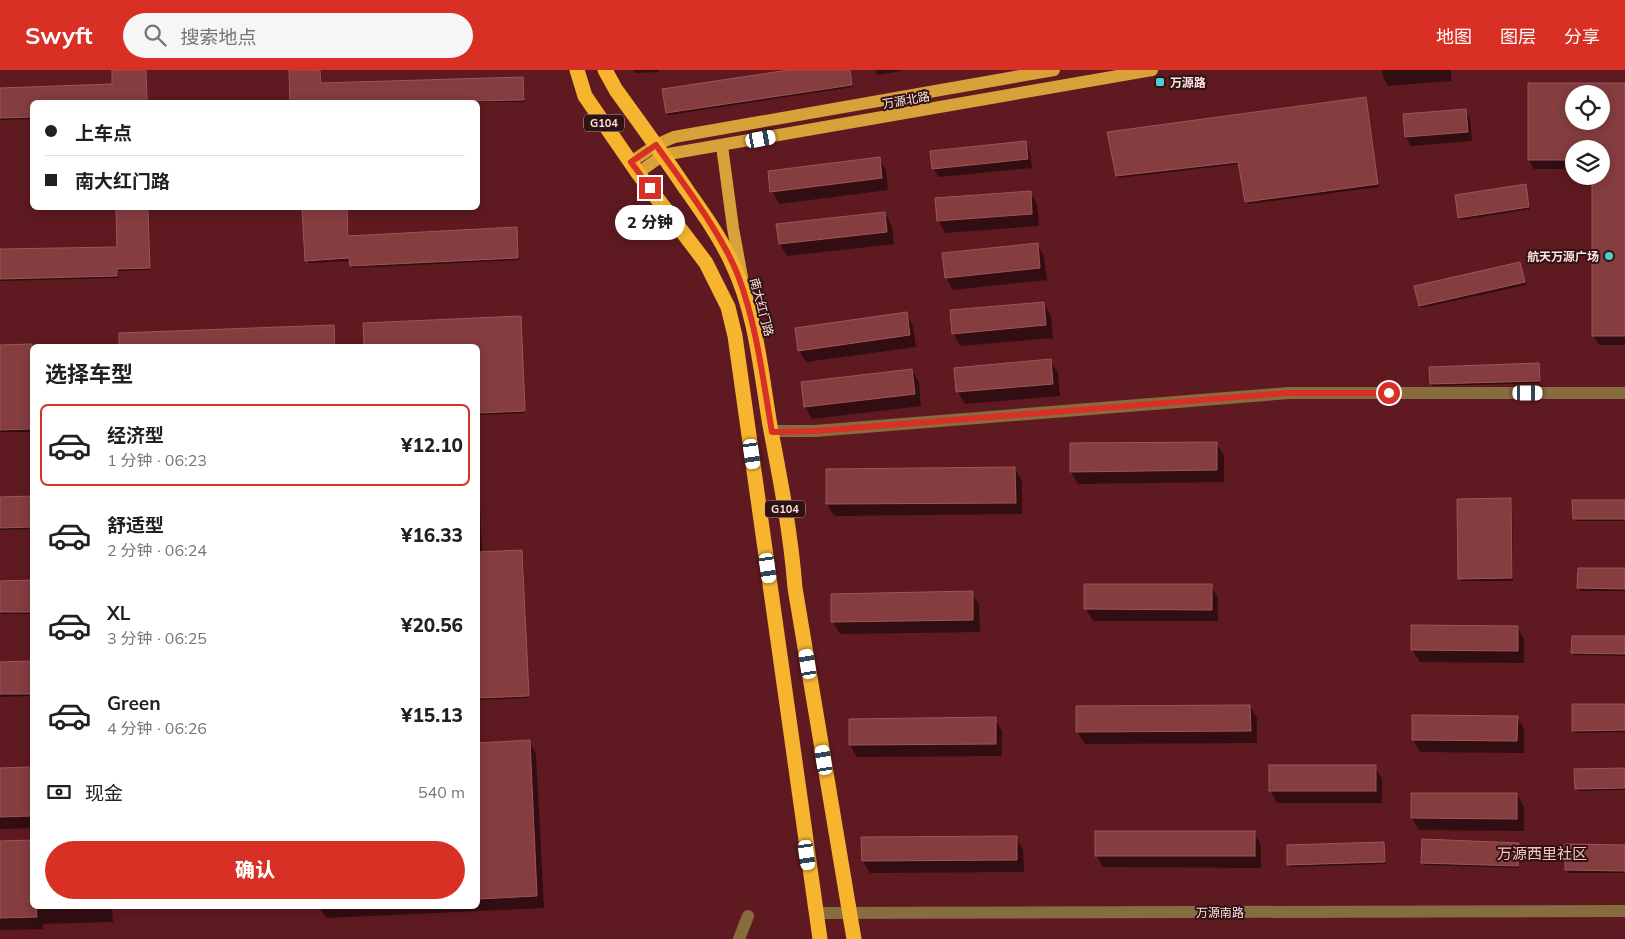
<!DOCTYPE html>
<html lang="zh">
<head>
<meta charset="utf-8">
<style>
	body { margin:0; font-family:Mulish,"Noto Sans SC",sans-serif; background:#f6f6f6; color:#202124; height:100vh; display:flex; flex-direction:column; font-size:19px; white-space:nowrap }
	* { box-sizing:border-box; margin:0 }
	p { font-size:16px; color:#757577 }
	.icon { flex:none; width:28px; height:28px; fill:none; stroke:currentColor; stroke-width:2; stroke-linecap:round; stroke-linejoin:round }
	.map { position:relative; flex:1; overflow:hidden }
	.panel { position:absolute; left:30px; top:274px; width:450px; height:565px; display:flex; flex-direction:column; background:#fff; border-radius:8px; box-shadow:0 2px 12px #0003 }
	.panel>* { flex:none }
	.guide { position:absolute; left:30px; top:30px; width:450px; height:110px; border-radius:8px; box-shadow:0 2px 12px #0003; display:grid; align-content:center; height:110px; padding:0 15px; background:#fff }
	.fabs { position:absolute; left:1565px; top:15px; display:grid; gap:10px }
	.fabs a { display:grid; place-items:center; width:45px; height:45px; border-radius:50%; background:#fff; box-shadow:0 2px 12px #0003; font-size:25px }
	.end { position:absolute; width:22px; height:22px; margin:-11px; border:6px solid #d93025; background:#fff; box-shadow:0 0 0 2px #fff }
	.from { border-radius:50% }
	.bubble { position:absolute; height:35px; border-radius:18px; background:#fff; box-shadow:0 2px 12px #0003; font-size:16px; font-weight:800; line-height:35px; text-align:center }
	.car { position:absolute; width:15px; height:30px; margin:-15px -8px; border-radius:6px; box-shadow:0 0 4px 1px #0007; background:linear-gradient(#fff 24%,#345 0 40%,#fff 0 76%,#345 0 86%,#fff 0) }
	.guide b { display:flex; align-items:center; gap:18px; height:48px; font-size:19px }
	.guide b+b { border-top:1px solid #e0e0e0 }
	.guide i { width:12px; height:12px; background:#202124 }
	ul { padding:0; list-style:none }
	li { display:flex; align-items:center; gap:15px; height:82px; margin:0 10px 8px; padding:0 5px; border:2px solid transparent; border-radius:8px }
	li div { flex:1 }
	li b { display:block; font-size:19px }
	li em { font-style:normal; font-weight:800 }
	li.current { border-color:#d93025 }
	li>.icon { width:45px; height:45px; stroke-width:1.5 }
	h2 { padding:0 15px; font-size:22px; line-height:60px }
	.pay { display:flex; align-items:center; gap:12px; height:55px; padding:0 15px; font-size:19px }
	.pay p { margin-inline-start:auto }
	.primary-button { display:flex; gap:10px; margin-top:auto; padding:10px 15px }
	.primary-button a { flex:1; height:58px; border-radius:30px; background:#d93025; color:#fff; font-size:20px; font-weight:800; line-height:58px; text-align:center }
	header { display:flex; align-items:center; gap:30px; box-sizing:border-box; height:70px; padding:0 25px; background:#d93025; color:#fff }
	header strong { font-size:24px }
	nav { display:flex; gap:28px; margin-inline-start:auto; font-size:18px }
	.search { width:350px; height:45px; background:#f6f6f6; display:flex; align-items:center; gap:12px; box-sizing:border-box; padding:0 18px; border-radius:28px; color:#757577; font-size:19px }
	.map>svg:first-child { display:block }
	.shadow { fill:#0007; fill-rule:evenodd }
	.building { fill:#853d40; stroke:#9f5556; fill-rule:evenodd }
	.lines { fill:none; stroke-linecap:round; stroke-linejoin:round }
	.minor { stroke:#876c3f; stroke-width:12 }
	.major { stroke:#d8a139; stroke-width:12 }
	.highway { stroke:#f7b52f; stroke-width:15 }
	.route { stroke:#d93025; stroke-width:6 }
	.poi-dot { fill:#51ccd2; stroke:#301213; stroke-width:2 }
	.labels { text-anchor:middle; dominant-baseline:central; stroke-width:4; stroke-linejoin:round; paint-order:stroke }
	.shield { fill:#301213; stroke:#c0a4a5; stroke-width:1 }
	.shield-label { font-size:11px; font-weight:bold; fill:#fee3e3 }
	.poi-label { font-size:12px; font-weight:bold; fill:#fee3e3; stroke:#301213; text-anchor:start }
	.street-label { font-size:12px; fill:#fee3e3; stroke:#301213 }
	.quarter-label { font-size:15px; fill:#f7c4c3; stroke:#301213 }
</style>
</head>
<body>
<header>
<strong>Swyft</strong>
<div class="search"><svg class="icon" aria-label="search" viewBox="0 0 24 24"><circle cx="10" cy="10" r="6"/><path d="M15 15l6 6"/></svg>搜索地点</div>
<nav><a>地图</a><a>图层</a><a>分享</a></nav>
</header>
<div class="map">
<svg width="1625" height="869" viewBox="0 0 1625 869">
	<rect width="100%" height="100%" fill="#5e1a20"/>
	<g class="shadow">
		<polygon points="113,0 147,0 147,32 32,32 32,49 0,50 0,19 114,15"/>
		<polygon points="290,0 321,0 322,14 523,8 525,32 291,32"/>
		<polygon points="633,0 659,0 659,2 635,3"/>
		<polygon points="797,0 850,0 853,17 669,45 667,43 663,20"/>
		<polygon points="875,0 901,0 901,1 877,5"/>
		<polygon points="1382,0 1451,0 1451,11 1388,16 1383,7"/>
		<path d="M1529 14H1625V275H1599L1594 266 1601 79H1574V99H1534L1529 90ZM1574 24H1601V51H1574Z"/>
		<polygon points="1366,28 1379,117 1248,134 1240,94 1118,108 1117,106"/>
		<polygon points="1465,40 1470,49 1472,71 1411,76 1406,67 1404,45"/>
		<polygon points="1025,73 1030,82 1032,98 939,107 933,98"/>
		<polygon points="879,88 886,100 888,120 779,134 772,121"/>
		<polygon points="1526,118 1530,139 1461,150 1459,148"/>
		<polygon points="1030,122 1037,134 1039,156 945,163 938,150"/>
		<polygon points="117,138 149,138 150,200 118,201 118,208 0,211 0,180 118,178"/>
		<polygon points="303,138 347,138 349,167 516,159 519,190 352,198 351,191 308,193"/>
		<polygon points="885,143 892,156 894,174 787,186 780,174"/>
		<polygon points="1037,174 1044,186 1047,210 953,220 946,208"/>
		<polygon points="1520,193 1526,215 1421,238 1420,236 1415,217"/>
		<polygon points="1044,233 1051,246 1053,268 960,276 953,263"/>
		<polygon points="906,244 913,256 916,277 806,292 799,280"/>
		<polygon points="520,247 521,250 525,343 478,345 478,276 365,276 364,254"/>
		<polygon points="334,257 336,276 121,276 120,264"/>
		<polygon points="96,274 97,276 32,276 32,362 0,362 0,276"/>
		<polygon points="1050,291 1058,303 1060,326 965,334 958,322"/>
		<polygon points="1538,295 1540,313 1432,316 1431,313"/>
		<polygon points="912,300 919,312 921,336 812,349 805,336"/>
		<polygon points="1216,373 1224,385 1224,412 1078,414 1071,402"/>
		<polygon points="1015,398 1022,411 1022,444 834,446 827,434"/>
		<polygon points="478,409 479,412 482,483 521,481 523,484 529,628 478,630"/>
		<polygon points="32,427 32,459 0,460 0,428"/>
		<polygon points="1510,429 1512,431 1513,511 1461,511 1460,509"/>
		<polygon points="1625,431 1625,451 1575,451 1574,449"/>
		<polygon points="1579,499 1625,500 1625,521 1580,521 1579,518"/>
		<rect x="0" y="512" width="32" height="32"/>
		<polygon points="1086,515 1211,516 1218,528 1218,551 1093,551 1086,539"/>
		<polygon points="972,523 979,535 980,562 840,564 833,552"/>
		<polygon points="1517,557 1524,569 1524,593 1420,592 1412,580"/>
		<polygon points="1625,567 1625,586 1574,585 1573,583"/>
		<polygon points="32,592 32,626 0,627 0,593"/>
		<polygon points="1625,635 1625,662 1575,663 1573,661"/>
		<polygon points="1250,636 1257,648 1257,673 1085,674 1077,661"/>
		<polygon points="1517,647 1524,659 1524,683 1420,682 1413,670"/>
		<polygon points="995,649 1002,661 1002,686 857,687 850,675"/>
		<polygon points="529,671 536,684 544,838 326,848 319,836 478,836 478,674"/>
		<polygon points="1375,697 1382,709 1382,733 1277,733 1270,720"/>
		<polygon points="32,698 32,758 0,759 0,699"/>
		<polygon points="1625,700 1625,720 1578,721 1576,718"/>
		<polygon points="1412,724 1517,724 1524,737 1524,761 1419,760 1412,748"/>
		<polygon points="1254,762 1261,775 1261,798 1103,797 1096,785"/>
		<polygon points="1016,767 1023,780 1024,802 870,803 863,791 863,769"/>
		<polygon points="32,771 32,836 112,836 113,852 43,854 43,859 0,860 0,772"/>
		<polygon points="1384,774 1386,794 1290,797 1289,795"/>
		<polygon points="1518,774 1519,776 1518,798 1424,795 1422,792"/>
		<polygon points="1567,776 1625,776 1625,803 1568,803 1567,800"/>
	</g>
	<g class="building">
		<polygon points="112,0 146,0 147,32 32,32 32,47 0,48 0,18 112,14"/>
		<polygon points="289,0 320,0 321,13 523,7 524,30 417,32 290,32"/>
		<polygon points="789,0 850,0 852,15 666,43 662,19"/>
		<path d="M1528 13H1625V266H1592V106H1601V79H1574V90H1528ZM1574 24H1601V51H1574Z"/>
		<polygon points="1366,27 1378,114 1245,132 1238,92 1116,106 1107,62"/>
		<polygon points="1466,39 1468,62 1405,67 1403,44"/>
		<polygon points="1026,71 1028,89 932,99 930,81"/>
		<polygon points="880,87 882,108 770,122 768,101"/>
		<polygon points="1526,114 1529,137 1458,148 1455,125"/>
		<polygon points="1031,121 1032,144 937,151 935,128"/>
		<polygon points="116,138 148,138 150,198 117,199 117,206 0,209 0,179 117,177"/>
		<polygon points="302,138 347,138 348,166 517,157 518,188 350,196 349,188 305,191"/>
		<polygon points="885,142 887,162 779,174 776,154"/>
		<polygon points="1038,173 1040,198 945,208 942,183"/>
		<polygon points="1520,192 1525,212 1419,236 1414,216"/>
		<polygon points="1044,232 1046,255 952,264 950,240"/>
		<polygon points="907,242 910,265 798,281 795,258"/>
		<polygon points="521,246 525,341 478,343 478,276 364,276 363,253"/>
		<polygon points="334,255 335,276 119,276 119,263"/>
		<polygon points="32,274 32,359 0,360 0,275"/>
		<polygon points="1051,289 1053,314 956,322 954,298"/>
		<polygon points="1539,293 1540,311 1430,314 1429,297"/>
		<polygon points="912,299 915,324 804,337 801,312"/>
		<polygon points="1217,372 1217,400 1070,402 1070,373"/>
		<polygon points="1015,397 1016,433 826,434 826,399"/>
		<polygon points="32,426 32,457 0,458 0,427"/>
		<polygon points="1511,428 1512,508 1458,509 1457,429"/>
		<polygon points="1572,430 1625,430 1625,449 1573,449"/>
		<polygon points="522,480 529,626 478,628 478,482"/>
		<polygon points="1578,498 1625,498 1625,519 1577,518"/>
		<polygon points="32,510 32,542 0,542 0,511"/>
		<polygon points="1084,514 1212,514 1212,540 1084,539"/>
		<polygon points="973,521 973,550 831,552 831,524"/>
		<polygon points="1411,555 1518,556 1518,581 1411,580"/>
		<polygon points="1572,566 1625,566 1625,584 1571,583"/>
		<polygon points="32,591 32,624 0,624 0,592"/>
		<polygon points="1572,634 1625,634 1625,660 1572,661"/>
		<polygon points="1250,635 1251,661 1076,662 1076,636"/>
		<polygon points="1412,645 1518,646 1517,671 1412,670"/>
		<polygon points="996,647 996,674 849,675 849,649"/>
		<polygon points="530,670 537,826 478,829 478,673"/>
		<rect x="1269" y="695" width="107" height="26"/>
		<polygon points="32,697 32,746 0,747 0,698"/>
		<polygon points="1625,698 1625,718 1575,719 1574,699"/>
		<polygon points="1411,723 1517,723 1517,749 1411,748"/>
		<rect x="1095" y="761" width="160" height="25"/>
		<polygon points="1017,766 1017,790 862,791 861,767"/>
		<polygon points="1422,769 1519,773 1518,796 1421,793"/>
		<polygon points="32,770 32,836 36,836 37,847 0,848 0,771"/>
		<polygon points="1384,772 1385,792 1287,795 1287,775"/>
		<polygon points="1565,774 1625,775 1625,801 1565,800"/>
	</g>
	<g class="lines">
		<g class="minor">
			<polyline points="771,361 815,361 1289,323 1625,323"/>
			<polyline points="815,843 1625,841"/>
			<polyline points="739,869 748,846"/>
		</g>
		<g class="major">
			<polyline points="722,76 733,158 742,207"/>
			<polyline points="631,92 656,75 674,67 1054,0"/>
			<polyline points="638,103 663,85 1152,0"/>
		</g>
		<g class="highway">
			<polyline points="577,0 585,26 638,103 706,193 728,237 735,266 820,869"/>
			<path d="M605 0 616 20C640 53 664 86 686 119 703 143 720 167 732 193 757 245 761 305 771 361 781 413 791 465 795 518L854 869"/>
		</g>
	</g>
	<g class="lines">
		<path class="route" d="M650 118 631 92 656 75C683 113 723 165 739 208 757 257 763 310 772 362L815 361 1289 323H1389"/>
	</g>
	<g class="poi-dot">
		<rect x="1155" y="7" width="10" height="10" rx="2.5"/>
		<circle cx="1609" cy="186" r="5"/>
	</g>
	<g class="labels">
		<g class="shield">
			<rect x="584" y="44.5" width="40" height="17" rx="4"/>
			<rect x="765" y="430.5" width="40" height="17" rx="4"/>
		</g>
		<g class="shield-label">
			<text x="604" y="53">G104</text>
			<text x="785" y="439">G104</text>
		</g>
		<g class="poi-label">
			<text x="1170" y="12">万源路</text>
			<text x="1599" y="186" text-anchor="end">航天万源广场</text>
		</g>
		<g class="street-label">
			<text transform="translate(906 30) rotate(-10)">万源北路</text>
			<text transform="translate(762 237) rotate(75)">南大红门路</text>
			<text x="1220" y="842">万源南路</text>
		</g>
		<g class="quarter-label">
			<text x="1542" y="783">万源西里社区</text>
		</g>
	</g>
</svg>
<div class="fabs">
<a><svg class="icon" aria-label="locate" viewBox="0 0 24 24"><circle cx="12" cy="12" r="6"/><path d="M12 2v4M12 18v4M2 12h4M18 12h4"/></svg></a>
<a><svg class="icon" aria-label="layers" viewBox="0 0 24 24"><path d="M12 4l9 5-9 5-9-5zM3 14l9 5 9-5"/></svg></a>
</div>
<i class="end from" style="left:1389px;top:323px"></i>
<i class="end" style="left:650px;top:118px"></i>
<div class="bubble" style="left:615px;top:135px;width:70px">2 分钟</div>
<i class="car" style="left:761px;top:69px;rotate:80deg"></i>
<i class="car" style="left:1528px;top:323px;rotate:90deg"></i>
<i class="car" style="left:752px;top:384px;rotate:172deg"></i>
<i class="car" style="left:768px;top:498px;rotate:172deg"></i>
<i class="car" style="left:808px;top:594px;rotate:351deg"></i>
<i class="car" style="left:824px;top:690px;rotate:351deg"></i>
<i class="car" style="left:807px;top:785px;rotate:172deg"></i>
<div class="guide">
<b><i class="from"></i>上车点</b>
<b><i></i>南大红门路</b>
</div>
<section class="panel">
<h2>选择车型</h2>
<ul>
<li class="current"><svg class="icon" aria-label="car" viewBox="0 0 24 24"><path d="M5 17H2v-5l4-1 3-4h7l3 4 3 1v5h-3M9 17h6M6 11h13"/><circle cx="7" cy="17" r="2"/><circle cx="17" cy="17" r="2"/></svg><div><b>经济型</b><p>1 分钟 · 06:23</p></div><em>¥12.10</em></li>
<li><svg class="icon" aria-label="car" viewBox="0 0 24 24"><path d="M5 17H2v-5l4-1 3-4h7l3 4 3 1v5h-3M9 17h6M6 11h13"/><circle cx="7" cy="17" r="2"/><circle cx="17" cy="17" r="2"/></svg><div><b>舒适型</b><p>2 分钟 · 06:24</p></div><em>¥16.33</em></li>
<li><svg class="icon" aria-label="car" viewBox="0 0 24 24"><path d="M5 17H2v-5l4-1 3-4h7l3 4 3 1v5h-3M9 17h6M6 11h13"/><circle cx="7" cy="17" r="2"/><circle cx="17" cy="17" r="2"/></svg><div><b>XL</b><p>3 分钟 · 06:25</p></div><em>¥20.56</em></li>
<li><svg class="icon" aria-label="car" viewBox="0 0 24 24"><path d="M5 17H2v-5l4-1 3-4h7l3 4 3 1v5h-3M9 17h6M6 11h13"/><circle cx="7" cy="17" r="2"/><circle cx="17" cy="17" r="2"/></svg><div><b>Green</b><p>4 分钟 · 06:26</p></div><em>¥15.13</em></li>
</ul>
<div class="pay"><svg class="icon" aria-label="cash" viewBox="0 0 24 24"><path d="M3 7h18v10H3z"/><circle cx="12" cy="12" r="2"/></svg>现金<p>540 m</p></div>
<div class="primary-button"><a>确认</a></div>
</section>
</div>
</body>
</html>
